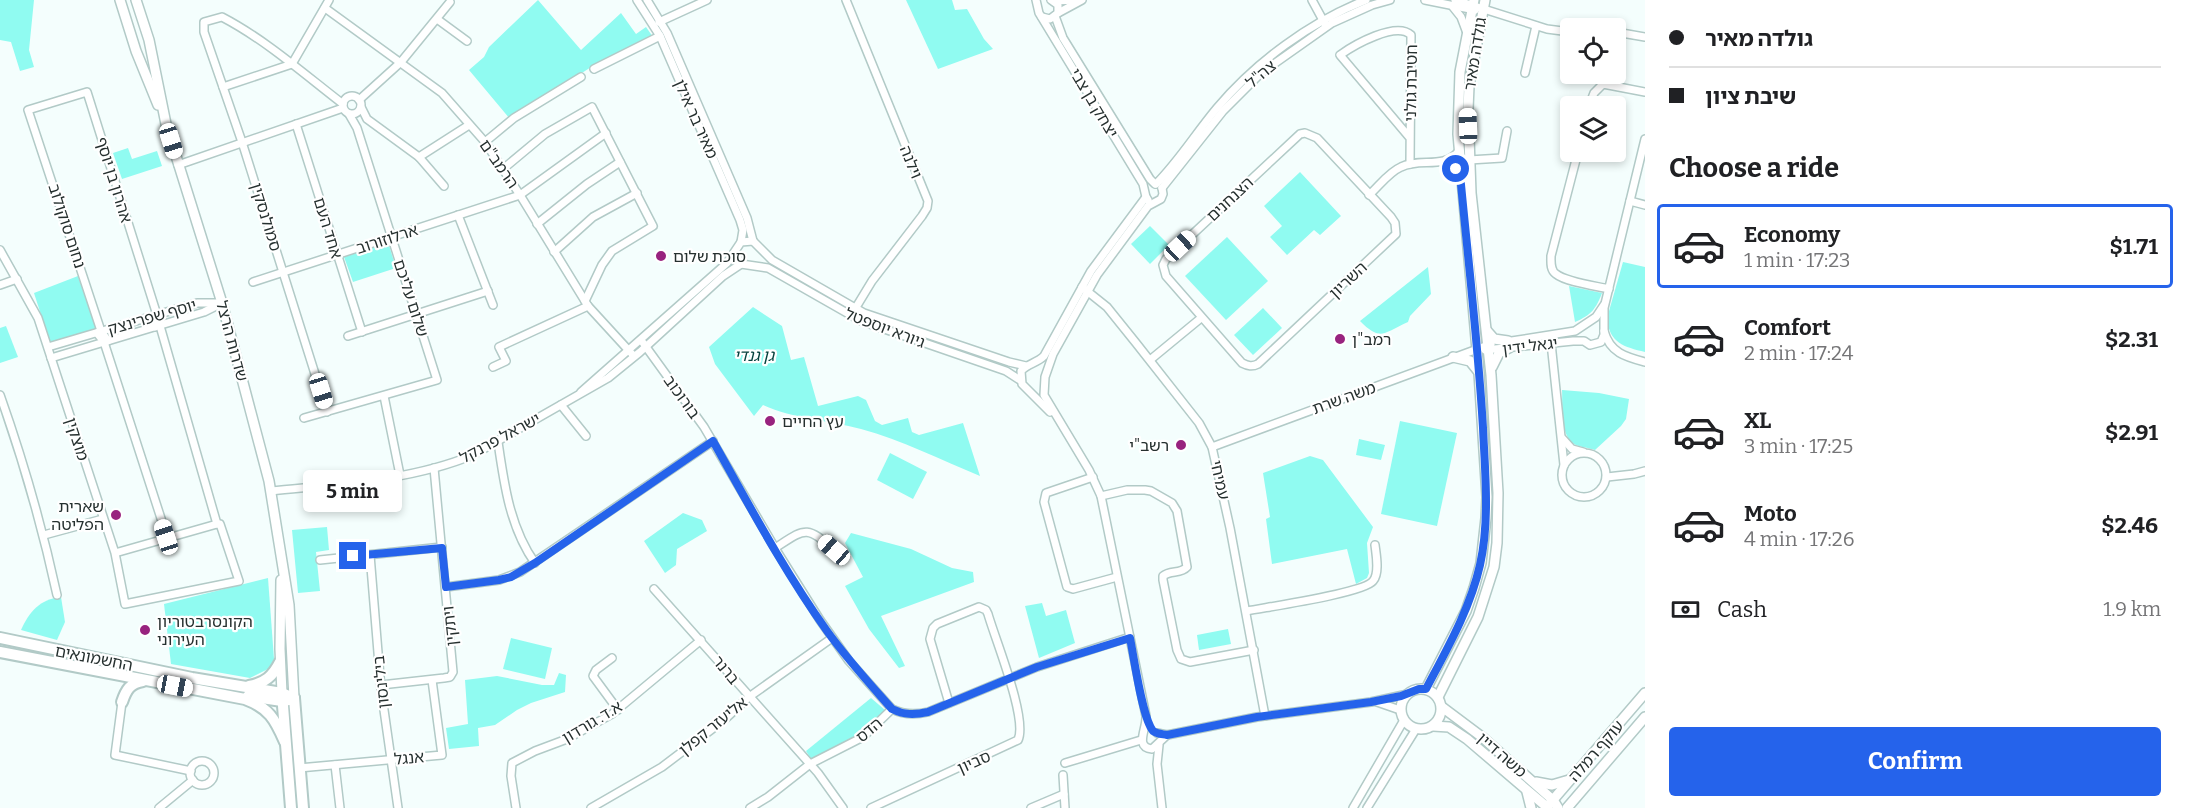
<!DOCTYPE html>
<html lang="en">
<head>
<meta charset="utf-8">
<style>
	body { margin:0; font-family:Bitter,"Noto Sans Hebrew",serif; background:#f2f2f2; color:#202124; height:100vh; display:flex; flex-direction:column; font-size:22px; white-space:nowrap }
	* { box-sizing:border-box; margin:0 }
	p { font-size:20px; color:#757577 }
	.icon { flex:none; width:33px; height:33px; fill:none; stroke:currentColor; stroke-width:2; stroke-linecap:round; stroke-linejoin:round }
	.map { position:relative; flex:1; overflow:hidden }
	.sheet { display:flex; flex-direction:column; background:#fff; width:540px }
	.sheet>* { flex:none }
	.hud { display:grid; align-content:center; height:132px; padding:0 24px; background:#fff }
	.buttons { position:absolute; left:1560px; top:18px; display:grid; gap:12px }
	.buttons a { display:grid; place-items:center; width:66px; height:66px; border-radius:6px; background:#fff; box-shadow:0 3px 9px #0003; font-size:30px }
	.end { position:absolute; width:27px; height:27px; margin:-14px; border:8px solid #2563eb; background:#fff; box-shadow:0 0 0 3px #fff }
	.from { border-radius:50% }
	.bubble { position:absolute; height:42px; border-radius:6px; background:#fff; box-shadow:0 3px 9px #0003; font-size:20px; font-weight:700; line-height:42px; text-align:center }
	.car { position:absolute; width:18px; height:36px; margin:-18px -9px; border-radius:8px; box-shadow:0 0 4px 2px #0007; background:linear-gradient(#fff 24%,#345 0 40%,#fff 0 76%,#345 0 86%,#fff 0) }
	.hud b { display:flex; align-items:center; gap:21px; height:57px; font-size:22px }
	.hud b+b { border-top:2px solid #e0e0e0 }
	.hud i { width:15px; height:15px; background:#202124 }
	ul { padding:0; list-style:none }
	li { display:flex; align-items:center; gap:18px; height:84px; margin:0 12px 9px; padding:0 12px; border:3px solid transparent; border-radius:6px }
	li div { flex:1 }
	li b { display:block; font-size:22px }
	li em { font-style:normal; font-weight:700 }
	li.on { border-color:#2563eb }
	li>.icon { width:54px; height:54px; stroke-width:1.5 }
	h2 { padding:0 24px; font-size:27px; line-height:72px }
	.pay { display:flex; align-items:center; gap:15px; height:66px; padding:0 24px; font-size:22px }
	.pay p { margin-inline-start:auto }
	.cta { display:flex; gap:12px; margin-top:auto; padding:12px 24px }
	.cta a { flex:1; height:69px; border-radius:6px; background:#2563eb; color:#fff; font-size:24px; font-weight:700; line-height:69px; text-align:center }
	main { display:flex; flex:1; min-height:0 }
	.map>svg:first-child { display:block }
	.green { fill:#90fbf1 }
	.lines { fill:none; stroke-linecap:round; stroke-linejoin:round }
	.minor-casing { stroke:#b2cac7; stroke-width:10 }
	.major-casing { stroke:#b2cac7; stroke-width:12 }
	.highway-casing { stroke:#b2cac7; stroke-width:14 }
	.minor { stroke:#fff; stroke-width:7 }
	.major { stroke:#fff; stroke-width:9 }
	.highway { stroke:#fff; stroke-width:10 }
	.route { stroke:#2563eb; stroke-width:8 }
	.poi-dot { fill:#98237f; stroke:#fff; stroke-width:2 }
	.labels { text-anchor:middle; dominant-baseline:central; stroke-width:4.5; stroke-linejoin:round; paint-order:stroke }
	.street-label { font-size:16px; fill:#26302f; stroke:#fff }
	.poi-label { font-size:16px; fill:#26302f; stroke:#fff; text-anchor:start }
	.park-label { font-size:16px; font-style:italic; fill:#07423e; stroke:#fff }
</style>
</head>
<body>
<main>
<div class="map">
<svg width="1645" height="808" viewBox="0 0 1645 808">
	<rect width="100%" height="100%" fill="#f4fefd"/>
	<g class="green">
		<polygon points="0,0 34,0 29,50 34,67 20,71 11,42 0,40"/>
		<polygon points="538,0 581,50 621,13 636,34 646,27 653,37 599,62 510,119 469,70 484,57 489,47"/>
		<polygon points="906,0 952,0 955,10 967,9 984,39 993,49 938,69"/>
		<polygon points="128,148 132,159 157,151 162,166 122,179 113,153"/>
		<polygon points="1300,172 1341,216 1320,235 1314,230 1287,255 1270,237 1282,226 1264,206"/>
		<polygon points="1150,226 1169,245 1150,264 1131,244"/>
		<polygon points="1227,237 1268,281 1226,320 1185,276"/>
		<polygon points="388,242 396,268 353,282 344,257"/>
		<path d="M1623 262 1645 267V352C1624 347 1609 343 1607 318Z"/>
		<path d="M1428 267 1431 294 1410 316 1408 322C1383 333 1381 342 1360 321Z"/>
		<polygon points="78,276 96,329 50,343 34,293"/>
		<path d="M1569 286 1602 293C1596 309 1591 315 1575 322Z"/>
		<path d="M753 307 782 326 791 360 804 357 818 406 858 396 866 400 875 421 882 425 908 418 912 432 919 435 963 423 980 476C941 460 902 440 861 429 828 420 794 419 763 405L754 416 715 364 709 347Z"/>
		<polygon points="1263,308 1282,328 1253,355 1234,335"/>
		<polygon points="6,326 18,357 0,363 0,328"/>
		<path d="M1562 390 1599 393 1629 399 1626 419 1621 426 1595 450C1589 448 1581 447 1576 445 1559 437 1563 406 1562 390Z"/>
		<polygon points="1400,421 1457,433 1437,526 1381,514"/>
		<polygon points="1359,439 1385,445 1381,460 1356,455"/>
		<polygon points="890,453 927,472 913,499 877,480"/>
		<polygon points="1310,456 1323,460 1373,527 1367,543 1369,573 1367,578 1356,584 1347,549 1272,564 1266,519 1270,517 1263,473"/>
		<polygon points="683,513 702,520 707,531 677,549 676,565 665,573 644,541"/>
		<polygon points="327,527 329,550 316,552 320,591 298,593 292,530"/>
		<polygon points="851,533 911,549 952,568 973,572 974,582 881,616 905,666 899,668 869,629 845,586 863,577 845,543"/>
		<polygon points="268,578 274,659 270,668 250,678 171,664 164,604"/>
		<path d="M61 597 65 622 57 640 21 630C29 612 40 599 61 597Z"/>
		<polygon points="1042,603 1046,616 1066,610 1075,643 1039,658 1025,606"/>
		<polygon points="1228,629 1231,644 1199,650 1197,635"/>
		<polygon points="511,638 552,648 545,679 503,669"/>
		<polygon points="559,673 566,675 565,692 531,703 517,710 495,725 478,728 479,746 449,749 446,728 468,724 465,680 497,676 542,685 554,685"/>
		<polygon points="871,698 885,710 863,732 851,741 811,759 806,751"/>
	</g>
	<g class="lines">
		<g class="minor-casing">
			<g id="minor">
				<polyline points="637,0 660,36 740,220 743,230 741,242"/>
				<polyline points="647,0 667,33 747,218 753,241"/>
				<polyline points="846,0 928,201 927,208 922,216 872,281 855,309"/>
				<polyline points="1036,0 1039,13 1143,184 1146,197 1148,200"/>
				<polyline points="1312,0 1325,24"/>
				<polyline points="1425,0 1475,10"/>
				<polyline points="1455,0 1547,29 1570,32"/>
				<polyline points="1054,1 1078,0"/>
				<polyline points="1453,7 1461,17 1467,33"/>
				<polyline points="325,8 442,93 485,142 520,195 588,306 632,354"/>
				<polyline points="1058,13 1082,0"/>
				<polyline points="1055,16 1063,38 1150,179 1155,184"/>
				<polyline points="1042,17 1050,19 1058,13 1058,5 1051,0"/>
				<polyline points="437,19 467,41"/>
				<polyline points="659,22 707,0"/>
				<polyline points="1616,32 1645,37"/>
				<polyline points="594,69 660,36"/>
				<polyline points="1525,73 1536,26"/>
				<polyline points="223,87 292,64 329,0"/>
				<circle cx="352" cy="105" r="9"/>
				<polyline points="359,100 401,62 450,2"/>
				<polyline points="1589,106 1594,93 1603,84 1645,92"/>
				<polyline points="361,107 367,119 419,157 444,186"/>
				<polyline points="296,124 362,332"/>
				<path d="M1305 133 1317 138 1391 217 1395 223 1396 234 1258 364C1252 367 1248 366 1242 363L1166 276 1163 265 1166 259 1300 134Z"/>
				<path d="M1410 138 1340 55C1354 45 1396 21 1411 35L1410 164"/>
				<polyline points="485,142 514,118 581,77"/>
				<path d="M1578 152 1551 256C1551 262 1550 270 1556 274 1566 282 1596 286 1609 289"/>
				<polyline points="419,157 469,125"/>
				<polyline points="1469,160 1502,158 1507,131"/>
				<polyline points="1443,162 1453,167 1460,174"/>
				<polyline points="178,165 343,108"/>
				<polyline points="503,169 545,134 592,107 653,226 612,251 602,265 585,301"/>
				<path d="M1156 184C1179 161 1196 133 1217 108 1256 62 1310 22 1366 0"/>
				<path d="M1162 188 1163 194 1161 199 1148 206 1097 275 1053 354 1045 377 1044 395 1089 470 1101 496 1146 716C1147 729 1134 747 1152 749L1167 735"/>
				<polyline points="1162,188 1223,111 1261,73 1332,23 1372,5 1390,0"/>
				<path d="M1369 195C1379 186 1389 172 1401 167 1421 157 1443 170 1459 151"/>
				<polyline points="1630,201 1645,205"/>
				<polyline points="458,215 493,305"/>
				<polyline points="537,224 587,184 620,162"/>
				<polyline points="0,250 38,318 115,553 125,604 239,581 220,524 217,524 115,553"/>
				<polyline points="554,252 593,217 637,193"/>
				<polyline points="735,253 741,264 768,268 861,321 1006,371 1020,380"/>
				<polyline points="253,282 520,195 606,133"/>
				<polyline points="0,285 17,279"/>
				<polyline points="1082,287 1107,307 1136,343 1199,423 1212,447 1230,528 1265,716"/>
				<polyline points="161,314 160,326 217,524"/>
				<path d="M1604 331C1610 353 1626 357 1645 362"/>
				<polyline points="97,333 104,342 167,537"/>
				<polyline points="348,336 488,291"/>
				<path d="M641 340 704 427 778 553 820 620 849 661 892 709C904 715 915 715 928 712L1037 667 1130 637"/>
				<polyline points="108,341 101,331 28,110 87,92 157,315 155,327"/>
				<polyline points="1505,342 1575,331 1596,317 1604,305"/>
				<polyline points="1551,343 1564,465"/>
				<polyline points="48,347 197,303 222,303"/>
				<polyline points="1485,350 1573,341 1584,341 1590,345 1601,342 1604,335 1604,308 1645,139"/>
				<polyline points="51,358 204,312 222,303"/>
				<polyline points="1150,360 1201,318"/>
				<polyline points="493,367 506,361 499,347 588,306"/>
				<polyline points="581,392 727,263 741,242 753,241 772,260 864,313 1009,362 1026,366"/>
				<path d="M0 395C23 460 42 526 57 595"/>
				<polyline points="384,396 400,475"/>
				<polyline points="561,405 586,436"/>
				<path d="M327 412 242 142 204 32V22L222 17C266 40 304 74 343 104"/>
				<path d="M1050 412 1022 384 1021 371C1027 364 1037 363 1044 356L1091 271 1146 197"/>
				<polyline points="304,418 437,380 357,128 349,114"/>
				<polyline points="1563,439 1572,449 1583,452"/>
				<path d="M498 442C504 484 510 528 535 563"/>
				<polyline points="1212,447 1491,344"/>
				<circle cx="1584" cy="475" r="22"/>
				<polyline points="1093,477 1046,493 1044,502 1067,587 1073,589 1117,577"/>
				<polyline points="1607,477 1634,474 1645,471"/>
				<path d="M271 491C338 484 410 481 473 455L608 378 640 352 723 276 741 264"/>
				<path d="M1101 496 1127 490H1145L1151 491 1172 503 1177 511 1187 567C1181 574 1170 570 1163 576V580L1177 650 1181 659 1190 662 1254 650"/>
				<polyline points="44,535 103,519"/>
				<path d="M775 548C806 528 806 525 834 550"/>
				<polyline points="370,555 381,689 398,808"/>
				<polyline points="320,560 442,547"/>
				<polyline points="446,587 499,580 520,572 713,441"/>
				<polyline points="654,589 818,773 843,808"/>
				<path d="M1247 611C1267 607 1364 593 1373 581 1380 573 1376 554 1375 545"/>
				<polyline points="612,658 596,670 593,676 618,710"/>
				<polyline points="381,685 444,678 450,677 453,672 434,468"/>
				<polyline points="122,702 115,755 191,771"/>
				<polyline points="1377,702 1400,710"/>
				<polyline points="1157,733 1167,735 1257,717 1371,702 1408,694"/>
				<polyline points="1159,745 1157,764 1162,808"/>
				<circle cx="202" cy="773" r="12"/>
				<polyline points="1065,763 1141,740"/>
				<polyline points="335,765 340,808"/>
				<polyline points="299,768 442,755 432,680"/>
				<polyline points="1063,775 1065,808"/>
				<polyline points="159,808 193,780"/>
				<polyline points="516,808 511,776 512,763 535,751 567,739 612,714 701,640"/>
				<polyline points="591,808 662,767 724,720 749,697 832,638"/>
				<polyline points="750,808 768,797 810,764 863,737 892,709"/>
				<path d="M871 808 1018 740C1028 719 995 639 988 614L986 610 979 607 937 624 933 628 930 639 949 703"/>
				<polyline points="1031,808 1064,794"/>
				<polyline points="1353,808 1404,720"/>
				<polyline points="1367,808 1416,729"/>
			</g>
		</g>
		<g class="major-casing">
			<g id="major">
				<polyline points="120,0 136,51 158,105"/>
				<polyline points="136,0 149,40 166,124 222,303 269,481 289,605 294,698"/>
				<polyline points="1487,331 1494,339 1508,341"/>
				<polyline points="1453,357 1470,361 1478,371"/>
				<polyline points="1492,367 1499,353 1509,348"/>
				<polyline points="281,580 280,649 282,693"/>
				<circle cx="1421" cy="709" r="20"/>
				<polyline points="1426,689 1466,611 1474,588 1481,563 1486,518 1487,497 1479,373 1458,134 1460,72 1474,0"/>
				<polyline points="1438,697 1478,617 1494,567 1497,543 1498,493 1491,375 1471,193 1468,109 1469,86 1485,0"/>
				<polyline points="1442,707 1482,737 1553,800 1558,808"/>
				<polyline points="1433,726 1449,727 1467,739 1548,808"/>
				<polyline points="1536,782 1552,785 1569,780"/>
				<polyline points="1527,792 1531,808"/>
				<polyline points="1546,808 1645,693"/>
				<polyline points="1567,808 1645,717"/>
			</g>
		</g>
		<g class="highway-casing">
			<g id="highway">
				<polyline points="0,638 192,678 282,693 294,698"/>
				<path d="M0 652 245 699C269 708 275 719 285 742"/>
				<path d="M249 686C265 683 273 676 280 662"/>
				<polyline points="282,693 291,808"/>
				<polyline points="248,696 282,701 289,700"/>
				<polyline points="294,698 303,808"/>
				<path d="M122 702C126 690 130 683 143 681"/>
			</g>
		</g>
		<use href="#minor" class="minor"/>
		<use href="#major" class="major"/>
		<use href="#highway" class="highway"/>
	</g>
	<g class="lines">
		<path class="route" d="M353 556 442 548 446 587 499 580 511 577 535 563 713 441C749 505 784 571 827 631 847 659 870 684 892 709 904 715 914 715 928 712L1037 667 1130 638C1134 657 1142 718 1153 731 1157 734 1162 734 1167 735L1257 717 1371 702 1401 696 1419 689H1426C1447 649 1470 609 1480 565 1490 520 1485 473 1483 428 1478 343 1468 259 1460 174L1456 169"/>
	</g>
	<g class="poi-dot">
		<circle cx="661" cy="256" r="6"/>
		<circle cx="1340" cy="339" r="6"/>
		<circle cx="770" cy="421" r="6"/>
		<circle cx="1181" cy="445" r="6"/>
		<circle cx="116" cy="515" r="6"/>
		<circle cx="145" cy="630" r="6"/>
	</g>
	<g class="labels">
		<g class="street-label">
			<text transform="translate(1475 54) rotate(-81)">גולדה מאיר</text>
			<text transform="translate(1261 74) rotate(-40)">צה"ל</text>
			<text transform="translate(1411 83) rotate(-89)">חטיבת גולני</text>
			<text transform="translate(1094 103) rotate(59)">יצחק בן צבי</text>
			<text transform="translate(696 119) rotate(66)">מאיר בר אילן</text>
			<text transform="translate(911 162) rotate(68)">וילנה</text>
			<text transform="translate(499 164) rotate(55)">הרמב"ם</text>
			<text transform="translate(114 180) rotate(73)">אהרון בן יוסף</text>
			<text transform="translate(1230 199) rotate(-43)">הצנחנים</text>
			<text transform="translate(266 217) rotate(73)">סמולנסקין</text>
			<text transform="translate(67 226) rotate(72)">נחום סוקולוב</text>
			<text transform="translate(328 228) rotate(73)">אחד העם</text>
			<text transform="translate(387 239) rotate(-18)">ארלוזורוב</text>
			<text transform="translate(1348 280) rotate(-43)">השריון</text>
			<text transform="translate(411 298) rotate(72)">שלום עליכם</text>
			<text transform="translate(152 317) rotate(-16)">יוסף שפרינצק</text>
			<text transform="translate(885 328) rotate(21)">גיורא יוספטל</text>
			<text transform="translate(232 341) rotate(75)">שדרות הרצל</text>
			<text transform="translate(1530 346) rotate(-7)">יגאל ידין</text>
			<text transform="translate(682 397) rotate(54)">בורוכוב</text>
			<text transform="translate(1344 398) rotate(-20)">משה שרת</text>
			<text transform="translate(500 438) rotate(-28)">ישראל פרנקל</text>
			<text transform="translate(77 439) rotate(72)">מוצקין</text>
			<text transform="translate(1220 480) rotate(77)">עמיחי</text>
			<text transform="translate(450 626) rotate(-96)">ויתקין</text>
			<text transform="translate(94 658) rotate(11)">החשמונאים</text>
			<text transform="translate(726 670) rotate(50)">ברנר</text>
			<text transform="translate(381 682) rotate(-96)">בילינסון</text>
			<text transform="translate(592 722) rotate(-31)">א.ד. גורדון</text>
			<text transform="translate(713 726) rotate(-39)">אליעזר קפלן</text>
			<text transform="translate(869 730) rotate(-40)">הדס</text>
			<text transform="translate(1596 751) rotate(-49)">עוקף רמלה</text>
			<text transform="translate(1502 755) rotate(41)">משה דיין</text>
			<text transform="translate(409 758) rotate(-5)">אנגל</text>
			<text transform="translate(974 762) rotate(-24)">סביון</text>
		</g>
		<g class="poi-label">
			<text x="673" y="256">סוכת שלום</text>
			<text x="1352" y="339">רמב"ן</text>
			<text x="782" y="421">עץ החיים</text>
			<text x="1169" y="445" text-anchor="end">רשב"י</text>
			<text x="104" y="506" text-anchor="end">שארית<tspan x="104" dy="18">הפליטה</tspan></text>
			<text x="157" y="621">הקונסרבטוריון<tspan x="157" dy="18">העירוני</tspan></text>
		</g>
		<g class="park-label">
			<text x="754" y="355">גן גנדי</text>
		</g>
	</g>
</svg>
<div class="buttons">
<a><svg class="icon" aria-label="locate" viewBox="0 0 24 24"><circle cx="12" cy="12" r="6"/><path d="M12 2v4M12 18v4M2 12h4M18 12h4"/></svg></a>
<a><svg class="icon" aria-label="layers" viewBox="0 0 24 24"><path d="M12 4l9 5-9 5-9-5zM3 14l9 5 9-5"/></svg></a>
</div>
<i class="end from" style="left:1456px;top:169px"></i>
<i class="end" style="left:353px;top:556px"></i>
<div class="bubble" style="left:303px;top:470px;width:99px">5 min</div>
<i class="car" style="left:1468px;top:126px;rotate:358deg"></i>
<i class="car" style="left:171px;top:141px;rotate:163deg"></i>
<i class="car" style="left:1180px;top:246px;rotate:47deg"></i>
<i class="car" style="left:321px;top:391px;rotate:163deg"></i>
<i class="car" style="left:166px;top:537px;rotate:342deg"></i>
<i class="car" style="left:834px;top:550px;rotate:311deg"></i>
<i class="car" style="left:175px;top:686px;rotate:101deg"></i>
</div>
<section class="sheet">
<div class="hud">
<b><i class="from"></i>גולדה מאיר</b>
<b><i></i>שיבת ציון</b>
</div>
<h2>Choose a ride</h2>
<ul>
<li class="on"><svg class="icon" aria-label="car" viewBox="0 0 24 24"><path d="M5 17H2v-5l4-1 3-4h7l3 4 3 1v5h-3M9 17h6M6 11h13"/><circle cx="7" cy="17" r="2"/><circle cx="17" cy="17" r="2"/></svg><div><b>Economy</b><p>1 min · 17:23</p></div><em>$1.71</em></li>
<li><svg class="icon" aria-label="car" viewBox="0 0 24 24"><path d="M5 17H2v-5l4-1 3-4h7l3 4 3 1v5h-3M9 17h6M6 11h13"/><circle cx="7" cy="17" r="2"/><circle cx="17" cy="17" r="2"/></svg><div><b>Comfort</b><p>2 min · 17:24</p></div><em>$2.31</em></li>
<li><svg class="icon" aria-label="car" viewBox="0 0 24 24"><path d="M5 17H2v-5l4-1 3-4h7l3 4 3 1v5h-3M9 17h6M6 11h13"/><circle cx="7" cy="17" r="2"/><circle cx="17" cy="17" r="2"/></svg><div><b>XL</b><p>3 min · 17:25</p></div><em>$2.91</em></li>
<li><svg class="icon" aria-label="car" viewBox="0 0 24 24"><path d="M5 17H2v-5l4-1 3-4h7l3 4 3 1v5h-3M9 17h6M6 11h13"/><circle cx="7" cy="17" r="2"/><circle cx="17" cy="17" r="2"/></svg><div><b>Moto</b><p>4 min · 17:26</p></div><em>$2.46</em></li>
</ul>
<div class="pay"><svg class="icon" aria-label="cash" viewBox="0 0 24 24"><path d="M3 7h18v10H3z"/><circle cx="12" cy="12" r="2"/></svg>Cash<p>1.9 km</p></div>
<div class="cta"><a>Confirm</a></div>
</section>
</main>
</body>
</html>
